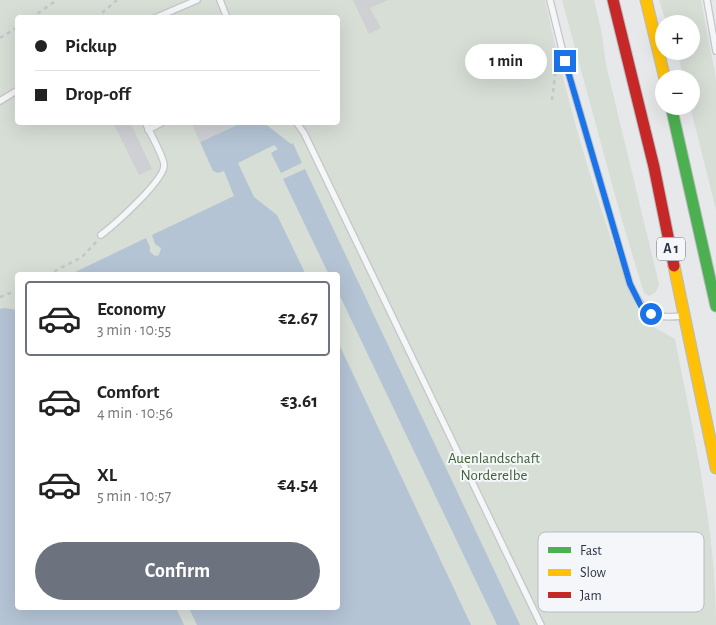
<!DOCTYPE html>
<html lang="en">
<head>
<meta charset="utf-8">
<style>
	body { margin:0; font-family:"Alegreya Sans",sans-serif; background:#f2f2f2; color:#222; height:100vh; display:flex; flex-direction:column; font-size:19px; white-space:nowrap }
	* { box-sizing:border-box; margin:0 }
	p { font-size:16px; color:#767676 }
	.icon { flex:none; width:28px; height:28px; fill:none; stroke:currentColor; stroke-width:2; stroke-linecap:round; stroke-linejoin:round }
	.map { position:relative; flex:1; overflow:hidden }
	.drawer { position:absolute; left:15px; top:272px; width:325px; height:338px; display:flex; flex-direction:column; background:#fff; border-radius:5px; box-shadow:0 5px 20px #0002 }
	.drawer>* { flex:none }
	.banner { position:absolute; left:15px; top:15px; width:325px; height:110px; border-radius:5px; box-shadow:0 5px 20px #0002; display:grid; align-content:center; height:110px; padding:0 20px; background:#fff }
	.fabs { position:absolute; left:655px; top:15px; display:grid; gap:10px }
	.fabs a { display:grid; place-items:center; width:45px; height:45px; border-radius:50%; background:#fff; box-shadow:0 5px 20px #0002; font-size:25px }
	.end { position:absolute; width:22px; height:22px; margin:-11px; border:6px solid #1a73e8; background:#fff; box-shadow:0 0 0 2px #fff }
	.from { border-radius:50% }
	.bubble { position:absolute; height:35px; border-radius:18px; background:#fff; box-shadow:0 5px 20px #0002; font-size:16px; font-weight:700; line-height:35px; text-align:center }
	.banner b { display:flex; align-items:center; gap:18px; height:48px; font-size:19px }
	.banner b+b { border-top:1px solid #e0e0e0 }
	.banner i { width:12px; height:12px; background:#222 }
	ul { padding:9px 0 0; list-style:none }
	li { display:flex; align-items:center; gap:15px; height:75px; margin:0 10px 8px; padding:0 10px; border:2px solid transparent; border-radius:5px }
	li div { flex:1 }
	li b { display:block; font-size:19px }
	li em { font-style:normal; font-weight:700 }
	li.selected { border-color:#6c737f }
	li>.icon { width:45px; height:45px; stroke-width:1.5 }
	.cta { display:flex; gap:10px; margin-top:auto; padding:10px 20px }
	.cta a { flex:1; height:58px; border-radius:30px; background:#6c737f; color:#fff; font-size:20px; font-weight:700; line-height:58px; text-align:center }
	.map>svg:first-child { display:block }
	.green { fill:#d6ded6; fill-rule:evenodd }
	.water { fill:#b4c4d5 }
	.building { fill:#ced0d3 }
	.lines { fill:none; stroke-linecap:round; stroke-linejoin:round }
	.lane-casing { stroke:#c4c6c8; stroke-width:8 }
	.fast-casing { stroke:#b8bbbf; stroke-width:13 }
	.slow-casing { stroke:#b8bbbf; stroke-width:13 }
	.jam-casing { stroke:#b8bbbf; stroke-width:13 }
	.path { stroke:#c5c6ca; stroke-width:2.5; stroke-dasharray:4 4; stroke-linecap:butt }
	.lane { stroke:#f5f6f7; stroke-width:5.5 }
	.fast { stroke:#4caf50; stroke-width:11 }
	.slow { stroke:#ffc107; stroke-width:11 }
	.jam { stroke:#c62828; stroke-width:11 }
	.route { stroke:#1a73e8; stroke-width:6 }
	.labels { text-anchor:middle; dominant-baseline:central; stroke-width:4; stroke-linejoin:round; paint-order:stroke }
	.shield { fill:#f4f6f9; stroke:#676e7b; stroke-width:1 }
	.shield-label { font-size:14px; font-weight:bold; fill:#2b3445 }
	.park-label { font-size:15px; fill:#3f6138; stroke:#f4f6f9 }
	.key { fill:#f4f6f9; stroke:#b8bcc3; stroke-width:1 }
	.key-label { font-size:14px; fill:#2b3445 }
</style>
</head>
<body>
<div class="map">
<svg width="716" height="625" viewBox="0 0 716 625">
	<rect width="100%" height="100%" fill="#e6e8ea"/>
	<g class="green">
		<path d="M0 0H545C561 75 581 149 605 221 616 255 630 288 643 321L675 339C693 431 716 531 716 625H0ZM18 18H338V122H18ZM18 275H338V608H18Z"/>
		<polygon points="562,0 594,0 602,34 606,65 659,284 656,292 649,296 644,293 621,217"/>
		<polygon points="659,0 701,0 716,79 716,210 690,106 691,79 684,79 677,51 691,51 691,24 667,24"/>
	</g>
	<g class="water">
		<polygon points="263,122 291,144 293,143 302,163 281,173 271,153 278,149 274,145 238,163 254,197 277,215 306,275 69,275 146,238 150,247 150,252 155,256 159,255 161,248 155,244 152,235 234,196 224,171 218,173 213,171 200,142 241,123"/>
		<polygon points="305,169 520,625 497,625 338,292 338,275 329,275 283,179"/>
		<polygon points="4,308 18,310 18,608 176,608 184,625 0,625 0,309"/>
		<polygon points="338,342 471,625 197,625 189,608 338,608"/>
	</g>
	<g class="building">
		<polygon points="353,0 388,0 370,8 381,28 369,34"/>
		<polygon points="113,122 130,122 152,169 139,175"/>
		<polygon points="191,122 241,122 200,142"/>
	</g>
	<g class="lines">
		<g class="lane-casing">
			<g id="lane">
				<polyline points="220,0 227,18"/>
				<path d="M550 0 565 61 630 284C642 311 650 320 681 316"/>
				<polyline points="707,0 716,51"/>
				<polyline points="155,18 197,0"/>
				<polyline points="0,101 18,90"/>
				<polyline points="296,122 304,133 541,625"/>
				<polyline points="148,130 163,122"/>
				<path d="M101 235C114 225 165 180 164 165 164 157 149 131 145 122"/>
			</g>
		</g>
		<g class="fast-casing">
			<polyline id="fast" points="671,106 716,306"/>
		</g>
		<g class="slow-casing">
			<g id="slow">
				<polyline points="646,0 665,79"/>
				<polyline points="674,266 716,468"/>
			</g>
		</g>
		<g class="jam-casing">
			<polyline id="jam" points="613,0 654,167 674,266"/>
		</g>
		<g class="path">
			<polyline points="31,18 57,0"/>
			<polyline points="96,18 117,0"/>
			<polyline points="0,38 18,27"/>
			<polyline points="552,100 556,67"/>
			<polyline points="47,275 82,257 97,241"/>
			<polyline points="0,297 18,290"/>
		</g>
		<use href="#lane" class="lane"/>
		<use href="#fast" class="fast"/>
		<use href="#slow" class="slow"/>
		<use href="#jam" class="jam"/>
	</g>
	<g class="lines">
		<polyline class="route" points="565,61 630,284 642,308 651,314"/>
	</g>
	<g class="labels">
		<rect class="shield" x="657" y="237.5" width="28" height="23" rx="4"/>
		<g class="shield-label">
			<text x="671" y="249">A 1</text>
		</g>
		<g class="park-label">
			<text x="494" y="458">Auenlandschaft<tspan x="494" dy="17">Norderelbe</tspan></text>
		</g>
	</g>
	<rect x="538" y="532" width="166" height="80" rx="8" class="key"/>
	<rect x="548" y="547" width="23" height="6" fill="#4caf50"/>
	<rect x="548" y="569" width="23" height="7" fill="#ffc107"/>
	<rect x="548" y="592" width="23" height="6" fill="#c62828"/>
	<g class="key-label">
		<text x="580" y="555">Fast</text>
		<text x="580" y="577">Slow</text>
		<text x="580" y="600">Jam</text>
	</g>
</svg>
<div class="fabs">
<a>+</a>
<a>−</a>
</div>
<i class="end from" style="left:651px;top:314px"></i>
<i class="end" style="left:565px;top:61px"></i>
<div class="bubble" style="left:465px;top:44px;width:82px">1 min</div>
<div class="banner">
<b><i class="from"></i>Pickup</b>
<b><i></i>Drop-off</b>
</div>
<section class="drawer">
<ul>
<li class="selected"><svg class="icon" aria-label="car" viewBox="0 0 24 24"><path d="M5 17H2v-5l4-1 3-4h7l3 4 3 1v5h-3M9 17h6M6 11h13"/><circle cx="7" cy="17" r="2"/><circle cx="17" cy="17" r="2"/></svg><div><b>Economy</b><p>3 min · 10:55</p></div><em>€2.67</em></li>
<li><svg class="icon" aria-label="car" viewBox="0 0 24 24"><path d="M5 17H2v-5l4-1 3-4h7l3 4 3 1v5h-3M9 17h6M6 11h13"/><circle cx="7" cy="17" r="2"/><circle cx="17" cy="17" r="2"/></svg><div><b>Comfort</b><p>4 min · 10:56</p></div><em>€3.61</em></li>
<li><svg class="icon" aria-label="car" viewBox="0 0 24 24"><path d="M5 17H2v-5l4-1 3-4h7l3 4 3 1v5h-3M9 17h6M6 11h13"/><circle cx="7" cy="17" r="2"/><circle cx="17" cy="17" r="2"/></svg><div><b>XL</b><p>5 min · 10:57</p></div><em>€4.54</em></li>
</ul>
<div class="cta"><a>Confirm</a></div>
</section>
</div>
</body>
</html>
